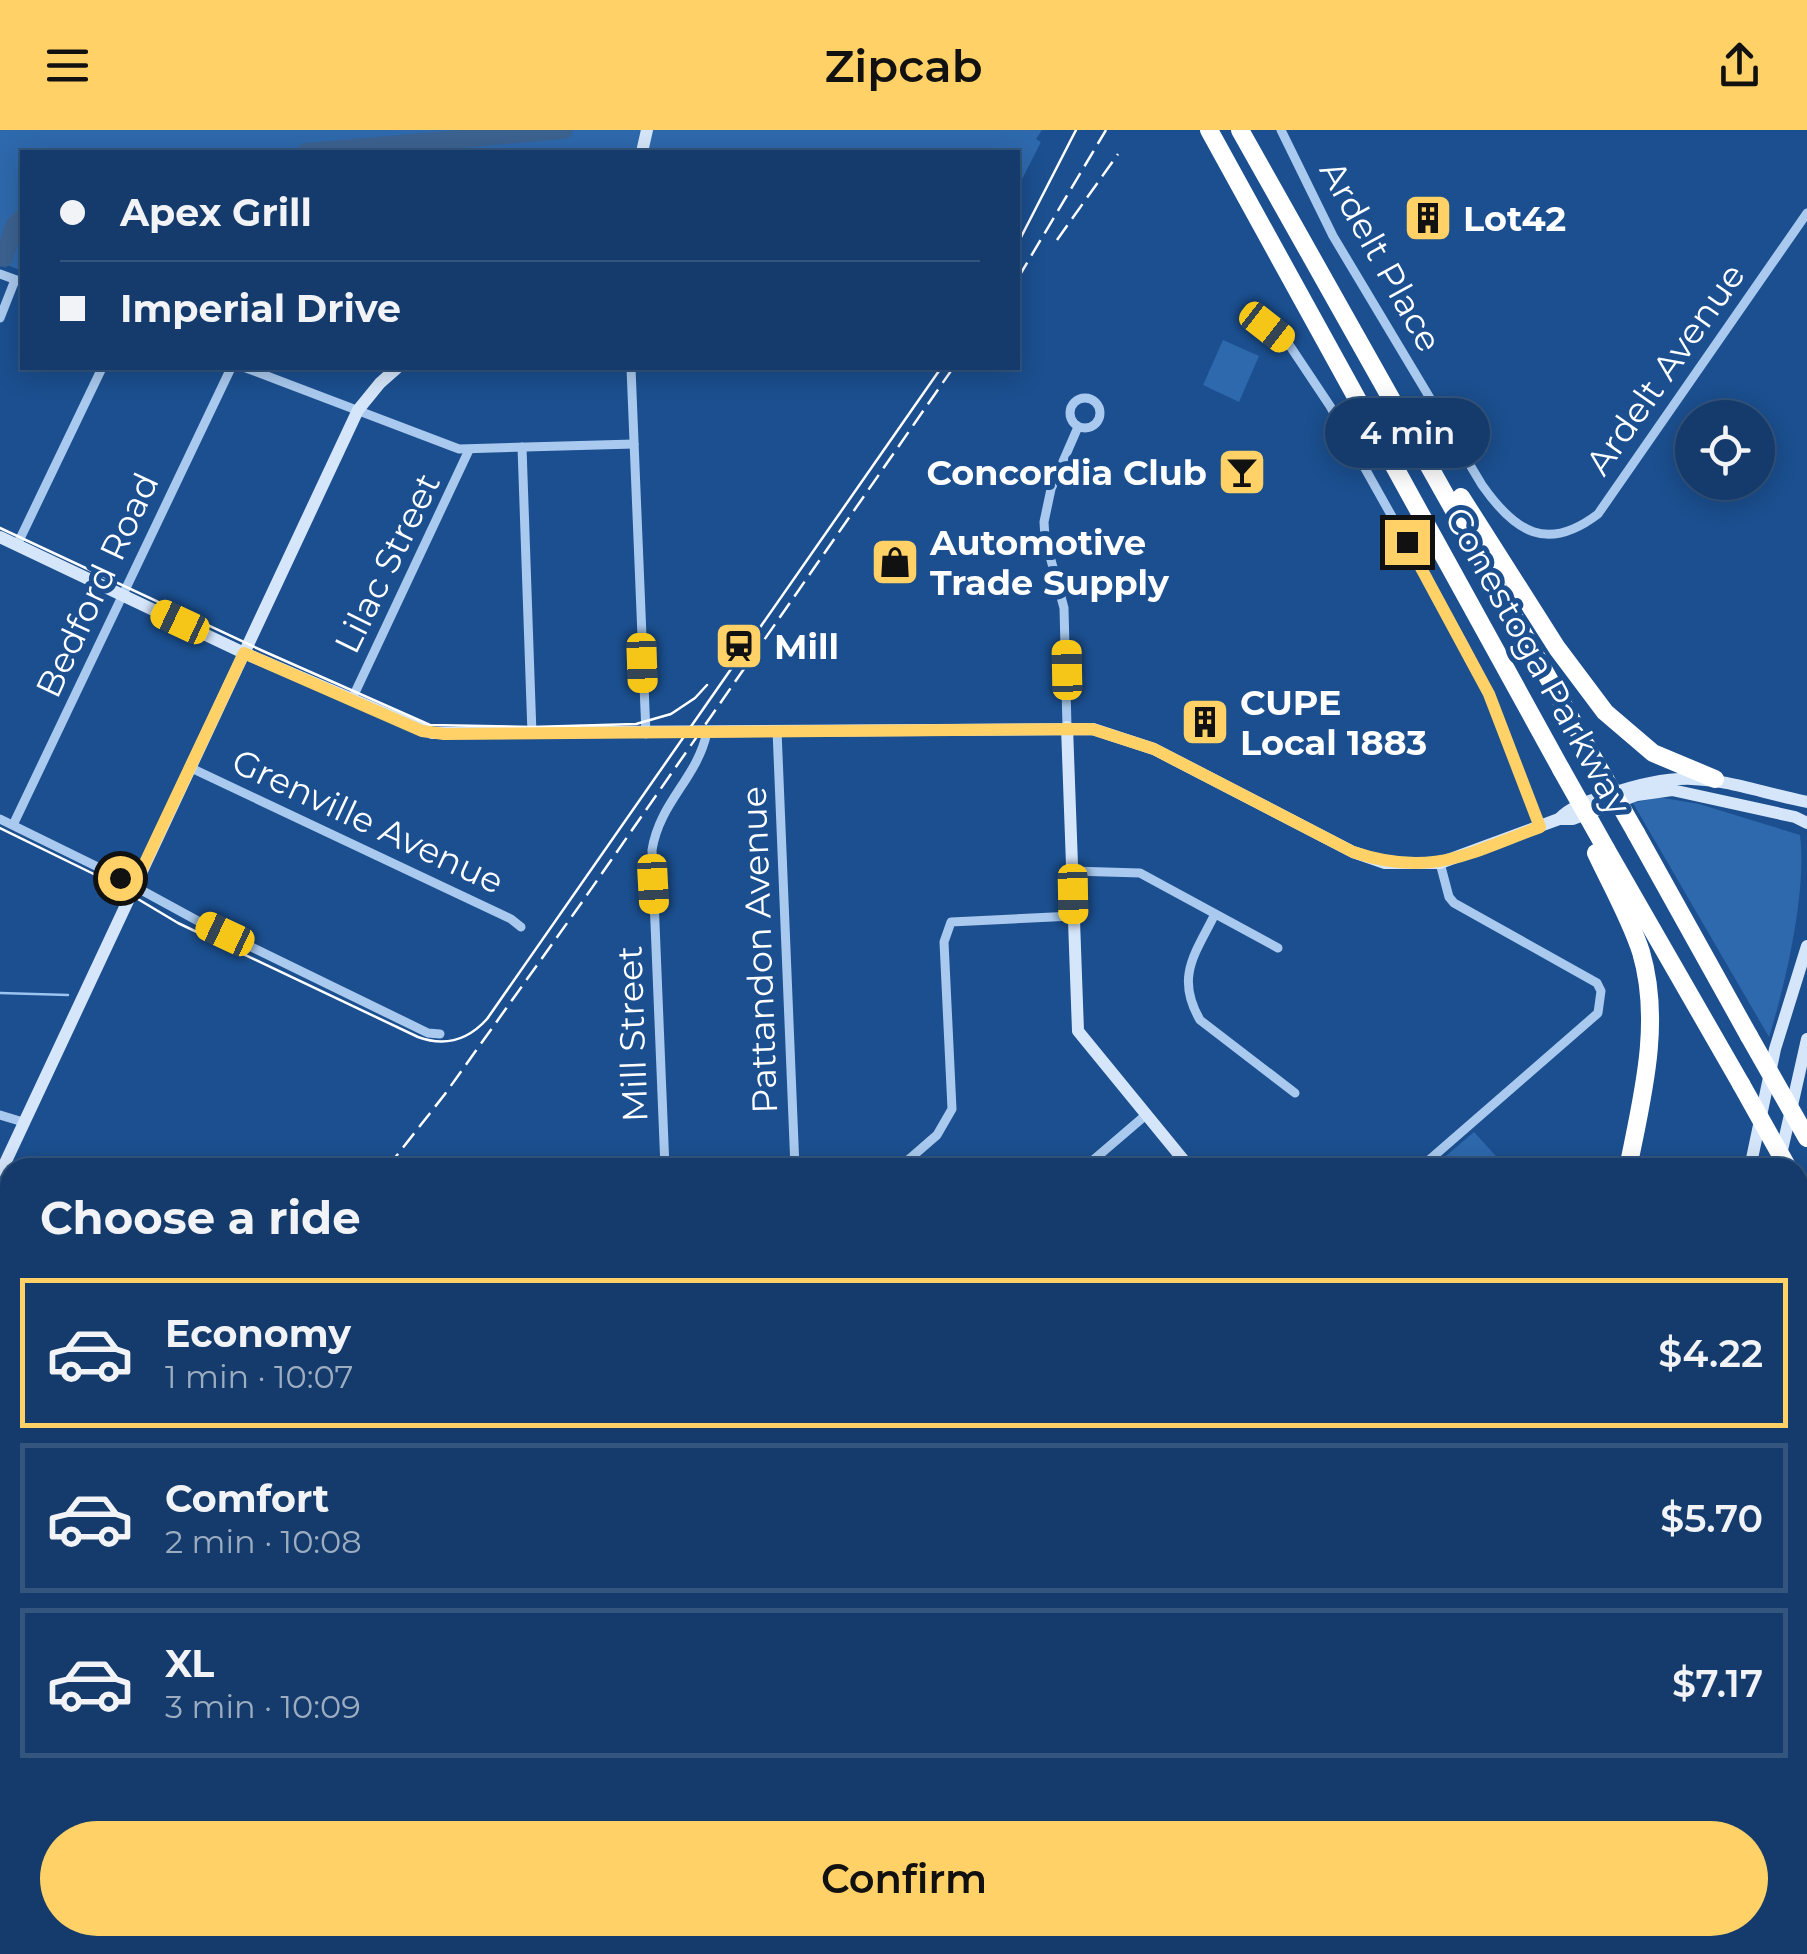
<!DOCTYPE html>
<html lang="en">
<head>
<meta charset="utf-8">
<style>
	body { margin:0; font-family:Montserrat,sans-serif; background:#214673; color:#f1f3f6; height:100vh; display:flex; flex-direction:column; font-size:38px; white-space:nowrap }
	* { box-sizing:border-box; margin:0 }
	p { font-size:32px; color:#9dadc1 }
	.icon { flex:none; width:55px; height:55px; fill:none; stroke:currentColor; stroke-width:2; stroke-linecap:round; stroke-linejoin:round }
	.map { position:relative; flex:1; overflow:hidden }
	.panel { position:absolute; left:0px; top:1028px; width:1808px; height:798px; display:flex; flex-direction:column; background:#143b6b; border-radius:30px 30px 0 0; box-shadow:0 5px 25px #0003,0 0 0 2px #33557e }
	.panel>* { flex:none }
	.hud { position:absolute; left:20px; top:20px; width:1000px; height:220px; border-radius:0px; box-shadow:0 5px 25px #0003,0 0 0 2px #33557e; display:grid; align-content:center; height:220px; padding:0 40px; background:#143b6b }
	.controls { position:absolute; left:1675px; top:270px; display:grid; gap:20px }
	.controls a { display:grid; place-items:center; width:100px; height:100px; border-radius:50%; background:#143b6b; box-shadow:0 5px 25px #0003,0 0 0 2px #33557e; font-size:50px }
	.end { position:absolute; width:45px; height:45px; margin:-22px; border:12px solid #ffd166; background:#111; box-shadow:0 0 0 5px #111 }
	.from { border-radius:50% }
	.bubble { position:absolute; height:70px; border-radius:35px; background:#143b6b; box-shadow:0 5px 25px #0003,0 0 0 2px #33557e; font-size:32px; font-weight:600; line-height:70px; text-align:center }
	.car { position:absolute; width:30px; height:60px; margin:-30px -15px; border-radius:12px; box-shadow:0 0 8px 2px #0007; background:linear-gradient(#f5c518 24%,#345 0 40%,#f5c518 0 76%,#345 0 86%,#f5c518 0) }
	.hud b { display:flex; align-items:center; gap:35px; height:95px; font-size:38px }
	.hud b+b { border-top:2px solid #33557e }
	.hud i { width:25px; height:25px; background:#f1f3f6 }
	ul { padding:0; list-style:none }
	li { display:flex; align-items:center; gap:30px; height:150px; margin:0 20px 15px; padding:0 20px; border:5px solid #33557e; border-radius:0px }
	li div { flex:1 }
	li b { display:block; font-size:38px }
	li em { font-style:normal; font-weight:600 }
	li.active { border-color:#ffd166 }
	li>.icon { width:90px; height:90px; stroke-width:1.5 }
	h2 { padding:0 40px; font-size:45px; line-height:120px }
	.button { display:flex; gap:20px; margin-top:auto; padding:20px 40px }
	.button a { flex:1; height:115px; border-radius:60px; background:#ffd166; color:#111; font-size:40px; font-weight:600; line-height:115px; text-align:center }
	header { display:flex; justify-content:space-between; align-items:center; height:130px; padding:0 40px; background:#ffd166; color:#111; font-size:45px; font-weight:600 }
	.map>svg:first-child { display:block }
	.green { fill:#2e69ad }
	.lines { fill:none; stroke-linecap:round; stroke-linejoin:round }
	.stream { stroke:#9cc4f0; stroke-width:2.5 }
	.river { stroke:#3c6290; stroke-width:18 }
	.street { stroke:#a9c9ee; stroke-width:9 }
	.secondary { stroke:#d6e6fa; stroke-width:12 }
	.highway { stroke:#fff; stroke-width:18 }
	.tram { stroke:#fff; stroke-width:2.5 }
	.rail { stroke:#fff; stroke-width:2.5; stroke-dasharray:18 8; stroke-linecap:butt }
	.highway-bridge { stroke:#fff; stroke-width:18 }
	.route { stroke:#ffd166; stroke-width:12 }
	.labels { text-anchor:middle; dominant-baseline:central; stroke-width:10; stroke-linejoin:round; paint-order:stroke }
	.poi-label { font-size:35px; font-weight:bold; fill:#fff; stroke:#1b4f8f; text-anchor:start }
	.street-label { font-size:35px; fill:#fff; stroke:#1b4f8f }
</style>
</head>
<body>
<header><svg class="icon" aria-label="menu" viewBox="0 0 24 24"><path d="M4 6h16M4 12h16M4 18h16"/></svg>Zipcab<svg class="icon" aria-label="share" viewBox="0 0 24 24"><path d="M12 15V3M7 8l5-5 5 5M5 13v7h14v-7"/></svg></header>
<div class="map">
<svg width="1807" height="1824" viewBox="0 0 1807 1824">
	<rect width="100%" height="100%" fill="#1b4f8f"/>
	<g class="green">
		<polygon points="0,0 1042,0 1036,9 1041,12 1018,57 1018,22 22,22 22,141 0,132"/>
		<polygon points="1223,210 1259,226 1239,272 1203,255"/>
		<path d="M1658 667 1699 674 1800 705C1807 760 1786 852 1769 907L1633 673Z"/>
		<polygon points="1474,1002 1506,1037 1433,1037"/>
		<polygon points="1798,1198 1807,1202 1807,1824 1650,1824 1650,1815 1798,1815"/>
	</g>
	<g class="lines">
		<g class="stream">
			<polyline points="0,863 68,865"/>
			<polyline points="1798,1500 1807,1498"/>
			<polyline points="1798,1752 1807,1746"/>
			<polyline points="1778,1815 1780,1824"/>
		</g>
		<g class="river">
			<polyline points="306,22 564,0"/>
			<polyline points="4,128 14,96 22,88"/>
		</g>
		<g class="street">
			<path d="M1281 0 1333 106 1482 355C1515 402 1547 423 1598 384L1807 83"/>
			<polyline points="0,144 22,152"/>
			<polyline points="0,188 15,150"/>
			<polyline points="1267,197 1288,213 1330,276 1464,515 1489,564 1540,697"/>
			<polyline points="246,238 459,319 634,314"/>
			<polyline points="631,238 646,604"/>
			<circle cx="1085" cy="283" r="15"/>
			<polyline points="522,317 532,604"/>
			<polyline points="17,415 102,238"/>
			<polyline points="352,569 469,320"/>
			<polyline points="1067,597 1064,478 1045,408 1044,392 1051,359 1078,297"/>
			<polyline points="777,600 795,1038"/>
			<polyline points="189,637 511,789 521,797"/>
			<polyline points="0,689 110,743 198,791 428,903 440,904"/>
			<polyline points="13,695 231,238"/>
			<polyline points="1072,741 1140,743 1278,818"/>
			<path d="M1215 784C1195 824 1175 847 1200 890L1295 963"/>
			<polyline points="0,985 23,992"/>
			<path d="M665 1038 652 720C660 671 697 649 707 602"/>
			<polyline points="899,1038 937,1005 952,979 944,812 951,792 1073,786"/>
			<polyline points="1084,1038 1147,984"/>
			<polyline points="1420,1038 1598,883 1601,861 1597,853 1454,773 1449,767 1440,733"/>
			<polyline points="0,1247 10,1251"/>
			<polyline points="0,1802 10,1806"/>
			<polyline points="37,1815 62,1824"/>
			<polyline points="1251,1815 1263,1824"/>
			<polyline points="322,1824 329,1815"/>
			<polyline points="1342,1824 1349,1815"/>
		</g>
		<g class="secondary">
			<polyline points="642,22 647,0"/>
			<polyline points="0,407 244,523 432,603 1093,599 1154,619 1353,722 1385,733 1440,733 1559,689 1573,689 1637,665 1672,660 1795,687 1807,693"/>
			<polyline points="1067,597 1078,901 1190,1038"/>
			<path d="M1559 689C1572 675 1590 671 1608 665 1694 634 1723 654 1807 672"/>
			<polyline points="1780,1029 1807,909"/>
			<polyline points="1750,1038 1775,919 1807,816"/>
			<polyline points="0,1044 358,280 380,253 397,238"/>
			<polyline points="0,1521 10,1525"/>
			<polyline points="537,1815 545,1824"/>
			<polyline points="947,1824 958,1815"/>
			<polyline points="1615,1824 1615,1815"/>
			<polyline points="1636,1824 1636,1815"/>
		</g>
		<g class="highway">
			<polyline points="1209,0 1561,639"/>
			<polyline points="1240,0 1596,633"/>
			<polyline points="1461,367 1557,518 1605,582 1653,623 1715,649"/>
			<polyline points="1636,703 1749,906"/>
			<polyline points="1606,719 1741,954"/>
			<path d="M1596 723C1611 755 1630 788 1641 822 1662 893 1642 968 1628 1038"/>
			<polyline points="1798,1054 1807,1071"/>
			<polyline points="1798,1173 1807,1178"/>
		</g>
		<g class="tram">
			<polyline points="1018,113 1076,0"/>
			<polyline points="0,398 263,521 430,595 532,597 636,594 671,584 695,568 707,555"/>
			<path d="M0 698 106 750 178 793 418 907C445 917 468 910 487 889L941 238"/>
		</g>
		<g class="rail">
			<polyline points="1057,110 1118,24"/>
			<polyline points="1018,148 1106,0"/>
			<polyline points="387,1038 445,964 580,775 953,238"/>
			<polyline points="64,1824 66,1815"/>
		</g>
		<g class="highway-bridge">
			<polyline points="1596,633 1636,703"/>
			<polyline points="1561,639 1606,719"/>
			<polyline points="1749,906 1807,1008"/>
			<polyline points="1741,954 1788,1038"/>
		</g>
	</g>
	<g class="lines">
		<path class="route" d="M120 748 134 756 244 523 422 601 444 604 1092 599 1154 619 1353 722C1431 748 1467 724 1540 697L1489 564 1407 412"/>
	</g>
	<defs>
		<g id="building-square" transform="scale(2.5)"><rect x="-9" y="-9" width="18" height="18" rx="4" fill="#ffd166" stroke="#1b4f8f"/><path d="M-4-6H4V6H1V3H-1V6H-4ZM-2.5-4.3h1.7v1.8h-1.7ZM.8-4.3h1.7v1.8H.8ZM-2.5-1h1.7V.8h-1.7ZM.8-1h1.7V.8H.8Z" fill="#111"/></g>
		<g id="bar-square" transform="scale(2.5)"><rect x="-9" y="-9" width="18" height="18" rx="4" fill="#ffd166" stroke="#1b4f8f"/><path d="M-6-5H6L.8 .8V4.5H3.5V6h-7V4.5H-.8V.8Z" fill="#111"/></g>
		<g id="shop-square" transform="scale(2.5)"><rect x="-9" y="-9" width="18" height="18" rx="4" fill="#ffd166" stroke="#1b4f8f"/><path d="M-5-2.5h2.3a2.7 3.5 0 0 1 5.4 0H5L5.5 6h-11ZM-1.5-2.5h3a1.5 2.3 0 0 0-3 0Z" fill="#111"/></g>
		<g id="station-square" transform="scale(2.5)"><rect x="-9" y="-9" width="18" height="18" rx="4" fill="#ffd166" stroke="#1b4f8f"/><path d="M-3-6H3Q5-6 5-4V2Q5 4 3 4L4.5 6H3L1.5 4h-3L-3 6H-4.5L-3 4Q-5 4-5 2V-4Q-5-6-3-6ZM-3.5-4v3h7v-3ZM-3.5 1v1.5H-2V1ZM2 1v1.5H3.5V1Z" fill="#111"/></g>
	</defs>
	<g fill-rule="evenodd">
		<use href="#building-square" x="1428" y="88"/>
		<use href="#bar-square" x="1242" y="342"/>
		<use href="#shop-square" x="895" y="432"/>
		<use href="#station-square" x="739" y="516"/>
		<use href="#building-square" x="1205" y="592"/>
	</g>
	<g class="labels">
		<g class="poi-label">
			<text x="1463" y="88">Lot42</text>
			<text x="1207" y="342" text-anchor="end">Concordia Club</text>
			<text x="930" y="412">Automotive<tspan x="930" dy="40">Trade Supply</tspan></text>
			<text x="774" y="516">Mill</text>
			<text x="1240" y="572">CUPE<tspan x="1240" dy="40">Local 1883</tspan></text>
		</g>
		<g class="street-label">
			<text transform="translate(1381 126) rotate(61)">Ardelt Place</text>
			<text transform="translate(1665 239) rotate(-55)">Ardelt Avenue</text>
			<text transform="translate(387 433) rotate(-64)">Lilac Street</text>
			<text transform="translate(97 455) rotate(-65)">Bedford Road</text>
			<text transform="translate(1538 531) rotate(61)">Conestoga Parkway</text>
			<text transform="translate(368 691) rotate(25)">Grenville Avenue</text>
			<text transform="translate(759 820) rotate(-92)">Pattandon Avenue</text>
			<text transform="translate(632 904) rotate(-92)">Mill Street</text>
		</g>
	</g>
</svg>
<div class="controls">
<a><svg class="icon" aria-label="locate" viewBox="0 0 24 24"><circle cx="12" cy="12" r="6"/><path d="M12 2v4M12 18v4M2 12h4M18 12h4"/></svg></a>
</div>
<i class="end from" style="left:120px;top:748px"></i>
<i class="end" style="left:1407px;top:412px"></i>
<div class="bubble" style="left:1325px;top:268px;width:165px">4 min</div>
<i class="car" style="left:1267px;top:197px;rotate:128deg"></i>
<i class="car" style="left:180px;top:492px;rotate:295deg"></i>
<i class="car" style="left:642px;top:533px;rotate:178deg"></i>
<i class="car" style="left:1067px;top:540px;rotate:359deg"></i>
<i class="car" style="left:653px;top:754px;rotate:177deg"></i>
<i class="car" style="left:1073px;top:764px;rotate:179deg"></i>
<i class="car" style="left:225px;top:804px;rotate:295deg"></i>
<div class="hud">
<b><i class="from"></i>Apex Grill</b>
<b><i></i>Imperial Drive</b>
</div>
<section class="panel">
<h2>Choose a ride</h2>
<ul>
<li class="active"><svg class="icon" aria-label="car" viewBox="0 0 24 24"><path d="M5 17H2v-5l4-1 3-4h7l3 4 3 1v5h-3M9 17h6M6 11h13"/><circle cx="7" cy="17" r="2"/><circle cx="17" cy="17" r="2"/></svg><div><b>Economy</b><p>1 min · 10:07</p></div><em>$4.22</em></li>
<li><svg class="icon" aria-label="car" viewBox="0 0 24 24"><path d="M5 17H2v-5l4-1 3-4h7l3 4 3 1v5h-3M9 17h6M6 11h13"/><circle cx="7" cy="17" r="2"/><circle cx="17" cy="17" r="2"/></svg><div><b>Comfort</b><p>2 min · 10:08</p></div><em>$5.70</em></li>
<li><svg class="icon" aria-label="car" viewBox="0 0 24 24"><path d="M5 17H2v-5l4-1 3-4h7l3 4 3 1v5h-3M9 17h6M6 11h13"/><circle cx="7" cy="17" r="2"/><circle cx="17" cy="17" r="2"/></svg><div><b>XL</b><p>3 min · 10:09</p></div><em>$7.17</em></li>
</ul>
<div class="button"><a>Confirm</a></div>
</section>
</div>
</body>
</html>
